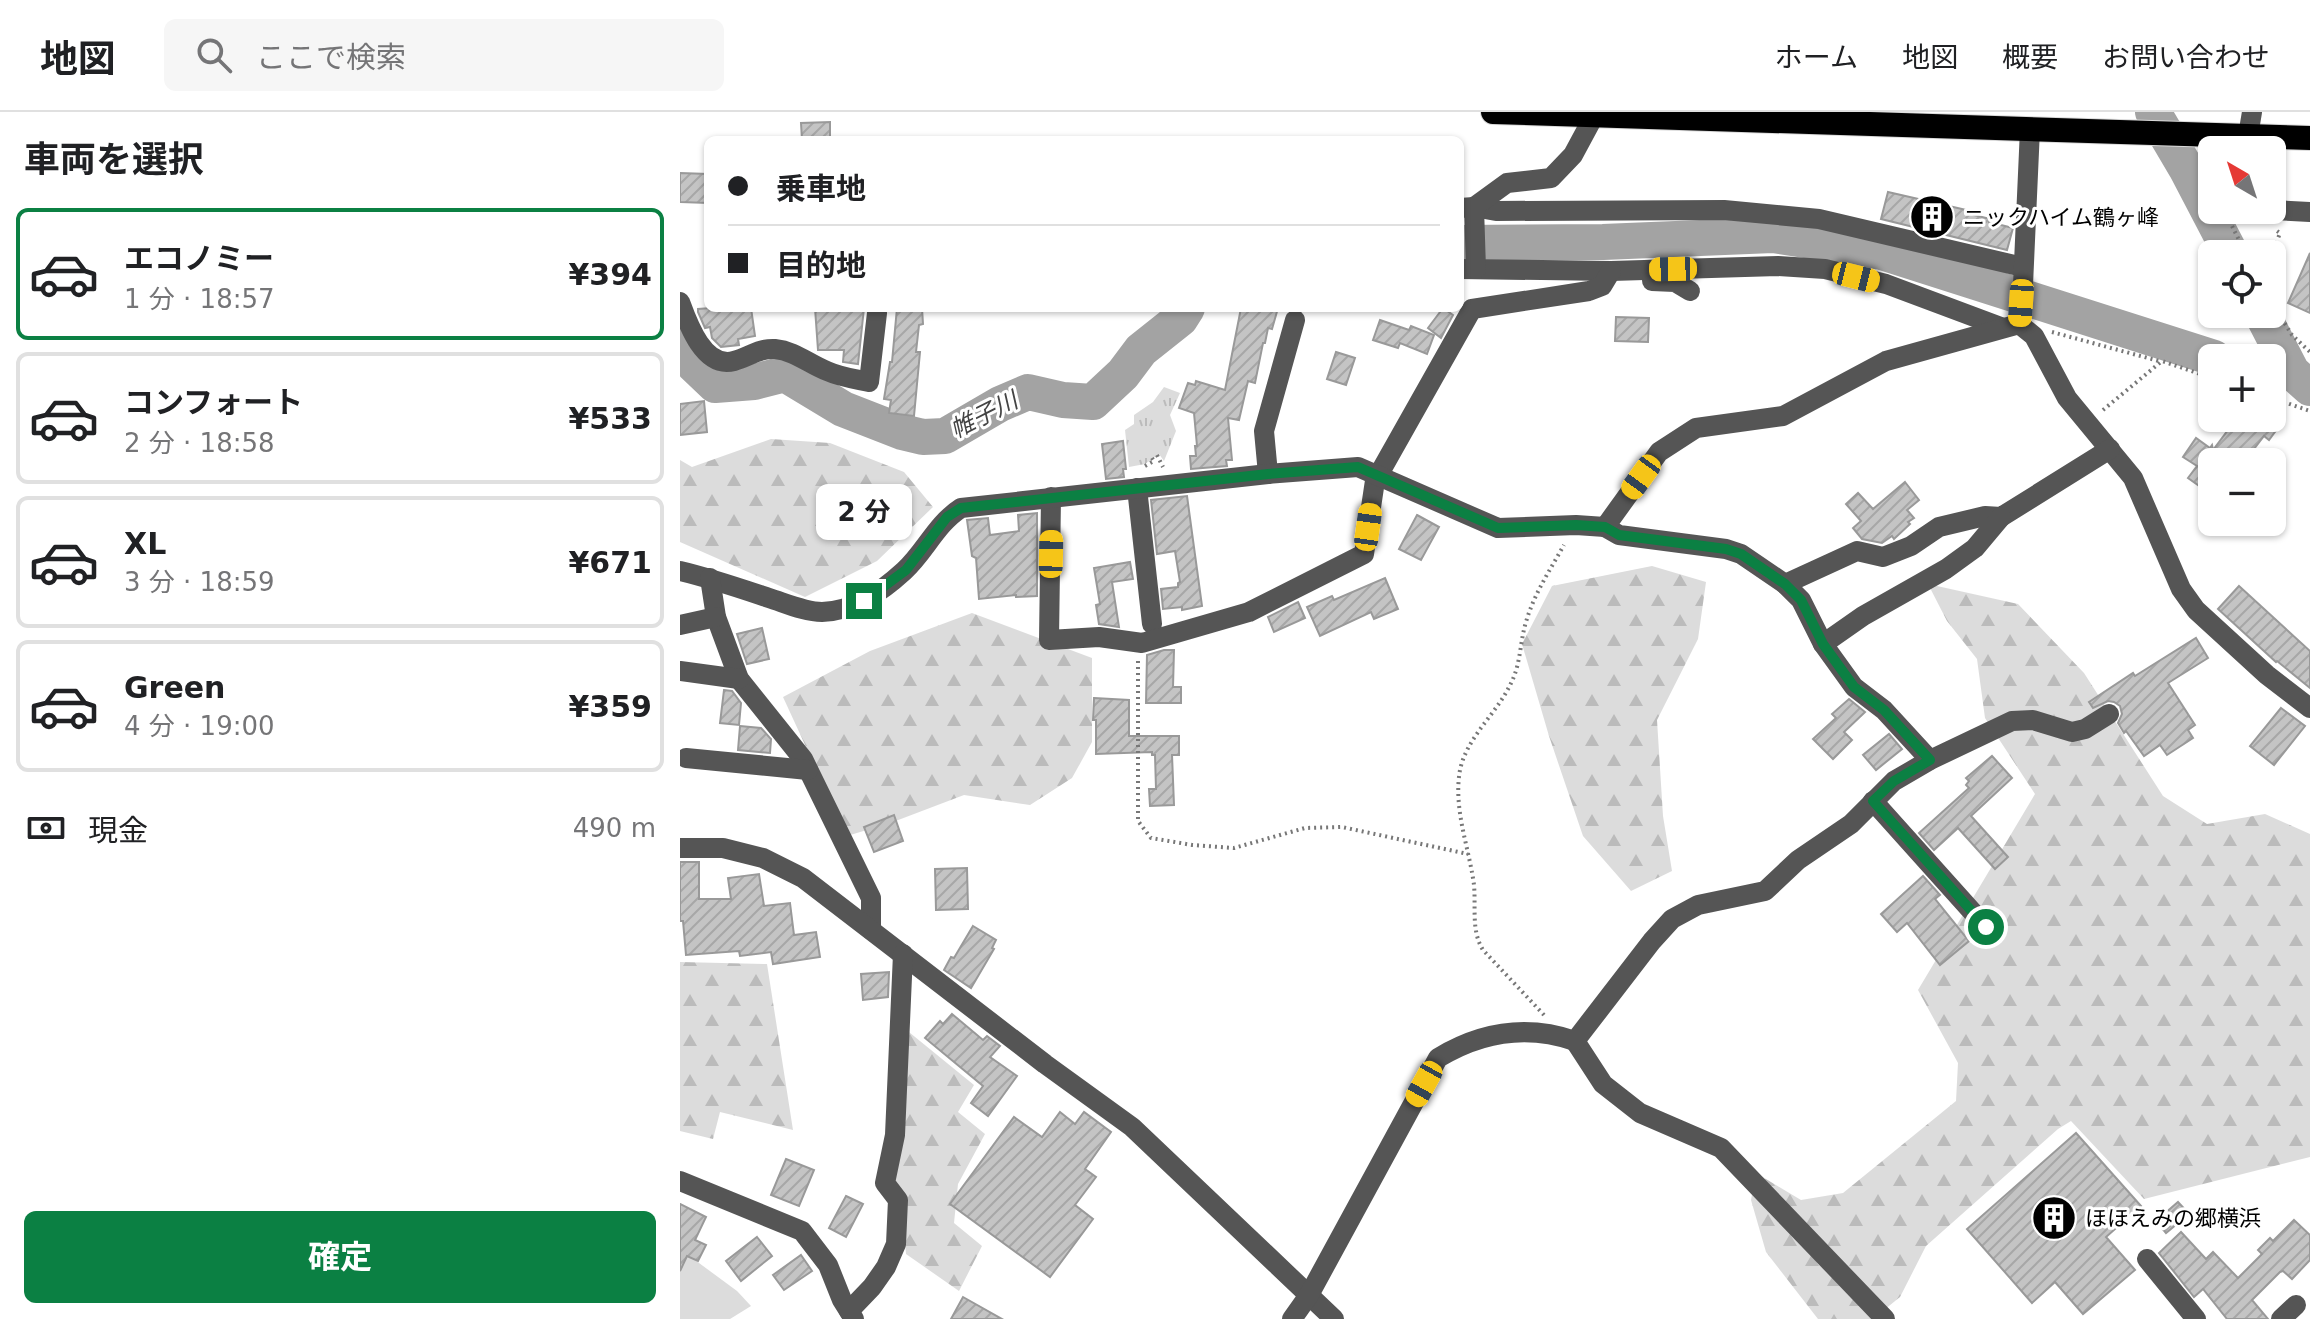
<!DOCTYPE html>
<html lang="ja">
<head>
<meta charset="utf-8">
<style>
	body { margin:0; font-family:"DejaVu Sans","Noto Sans JP",sans-serif; background:#f6f6f6; color:#202124; height:100vh; display:flex; flex-direction:column; font-size:30px; white-space:nowrap }
	* { box-sizing:border-box; margin:0 }
	p { font-size:26px; color:#757577 }
	.icon { flex:none; width:44px; height:44px; fill:none; stroke:currentColor; stroke-width:2; stroke-linecap:round; stroke-linejoin:round }
	.map { position:relative; flex:1; overflow:hidden }
	.side { display:flex; flex-direction:column; background:#fff; width:680px }
	.side>* { flex:none }
	.hud { position:absolute; left:24px; top:24px; width:760px; height:176px; border-radius:12px; box-shadow:0 2px 6px #0004; display:grid; align-content:center; height:176px; padding:0 24px; background:#fff }
	.needle { width:52px; rotate:321deg }
	.fabs { position:absolute; left:1518px; top:24px; display:grid; gap:16px }
	.fabs a { display:grid; place-items:center; width:88px; height:88px; border-radius:12px; background:#fff; box-shadow:0 2px 6px #0004; font-size:40px }
	.end { position:absolute; width:36px; height:36px; margin:-18px; border:10px solid #0b8043; background:#fff; box-shadow:0 0 0 4px #fff }
	.from { border-radius:50% }
	.bubble { position:absolute; height:56px; border-radius:12px; background:#fff; box-shadow:0 2px 6px #0004; font-size:26px; font-weight:700; line-height:56px; text-align:center }
	.car { position:absolute; width:24px; height:48px; margin:-24px -12px; border-radius:10px; box-shadow:0 0 6px 2px #0007; background:linear-gradient(#f5c518 24%,#345 0 40%,#f5c518 0 76%,#345 0 86%,#f5c518 0) }
	.hud b { display:flex; align-items:center; gap:28px; height:76px; font-size:30px }
	.hud b+b { border-top:2px solid #e0e0e0 }
	.hud i { width:20px; height:20px; background:#202124 }
	ul { padding:0; list-style:none }
	li { display:flex; align-items:center; gap:24px; height:132px; margin:0 16px 12px; padding:0 8px; border:4px solid #e0e0e0; border-radius:12px }
	li div { flex:1 }
	li b { display:block; font-size:30px }
	li em { font-style:normal; font-weight:700 }
	li.current { border-color:#0b8043 }
	li>.icon { width:72px; height:72px; stroke-width:1.5 }
	h2 { padding:0 24px; font-size:36px; line-height:96px }
	.pay { display:flex; align-items:center; gap:20px; height:88px; padding:0 24px; font-size:30px }
	.pay p { margin-inline-start:auto }
	.action { display:flex; gap:16px; margin-top:auto; padding:16px 24px }
	.action a { flex:1; height:92px; border-radius:12px; background:#0b8043; color:#fff; font-size:32px; font-weight:700; line-height:92px; text-align:center }
	header { display:flex; align-items:center; gap:48px; box-sizing:border-box; height:112px; padding:0 40px; background:#fff; border-bottom:2px solid #e0e0e0 }
	header strong { font-size:38px }
	nav { display:flex; gap:44px; margin-inline-start:auto; font-size:28px }
	.search { width:560px; height:72px; background:#f6f6f6; display:flex; align-items:center; gap:20px; box-sizing:border-box; padding:0 28px; border-radius:12px; color:#757577; font-size:30px }
	main { display:flex; flex:1; min-height:0 }
	.map>svg:first-child { display:block }
	.grass { fill:#dcdcdc }
	.forest { fill:url(#forest-firs) }
	.park { fill:url(#park-tufts) }
	.lines { fill:none; stroke-linecap:round; stroke-linejoin:round }
	.river { stroke:#a3a3a3; stroke-width:36 }
	.building { fill:url(#building-hatch); stroke:#999; stroke-width:2 }
	.highway-casing { stroke:#dbdbdb; stroke-width:26 }
	.path { stroke:#777; stroke-width:4; stroke-dasharray:2 4; stroke-linecap:butt }
	.minor { stroke:#555; stroke-width:20 }
	.highway { stroke:#000; stroke-width:24 }
	.route { stroke:#0b8043; stroke-width:10 }
	.labels { text-anchor:middle; dominant-baseline:central; stroke-width:6; stroke-linejoin:round; paint-order:stroke }
	.poi-label { font-size:22px; fill:#000; stroke:#fff; text-anchor:start }
	.water-label { font-size:24px; font-style:italic; fill:#444; stroke:#fff }
</style>
</head>
<body>
<header>
<strong>地図</strong>
<div class="search"><svg class="icon" aria-label="search" viewBox="0 0 24 24"><circle cx="10" cy="10" r="6"/><path d="M15 15l6 6"/></svg>ここで検索</div>
<nav><a>ホーム</a><a>地図</a><a>概要</a><a>お問い合わせ</a></nav>
</header>
<main>
<section class="side">
<h2>車両を選択</h2>
<ul>
<li class="current"><svg class="icon" aria-label="car" viewBox="0 0 24 24"><path d="M5 17H2v-5l4-1 3-4h7l3 4 3 1v5h-3M9 17h6M6 11h13"/><circle cx="7" cy="17" r="2"/><circle cx="17" cy="17" r="2"/></svg><div><b>エコノミー</b><p>1 分 · 18:57</p></div><em>¥394</em></li>
<li><svg class="icon" aria-label="car" viewBox="0 0 24 24"><path d="M5 17H2v-5l4-1 3-4h7l3 4 3 1v5h-3M9 17h6M6 11h13"/><circle cx="7" cy="17" r="2"/><circle cx="17" cy="17" r="2"/></svg><div><b>コンフォート</b><p>2 分 · 18:58</p></div><em>¥533</em></li>
<li><svg class="icon" aria-label="car" viewBox="0 0 24 24"><path d="M5 17H2v-5l4-1 3-4h7l3 4 3 1v5h-3M9 17h6M6 11h13"/><circle cx="7" cy="17" r="2"/><circle cx="17" cy="17" r="2"/></svg><div><b>XL</b><p>3 分 · 18:59</p></div><em>¥671</em></li>
<li><svg class="icon" aria-label="car" viewBox="0 0 24 24"><path d="M5 17H2v-5l4-1 3-4h7l3 4 3 1v5h-3M9 17h6M6 11h13"/><circle cx="7" cy="17" r="2"/><circle cx="17" cy="17" r="2"/></svg><div><b>Green</b><p>4 分 · 19:00</p></div><em>¥359</em></li>
</ul>
<div class="pay"><svg class="icon" aria-label="cash" viewBox="0 0 24 24"><path d="M3 7h18v10H3z"/><circle cx="12" cy="12" r="2"/></svg>現金<p>490 m</p></div>
<div class="action"><a>確定</a></div>
</section>
<div class="map">
<svg width="1630" height="1207" viewBox="0 0 1630 1207">
	<defs>
		<pattern id="forest-firs" width="22" height="20" patternUnits="userSpaceOnUse" patternTransform="scale(2)"><rect width="22" height="20" fill="#dcdcdc"/><path d="M5 1l3.5 6h-7zM16 11l3.5 6h-7z" fill="#bbb"/></pattern>
		<pattern id="park-tufts" width="24" height="20" patternUnits="userSpaceOnUse" patternTransform="scale(2)"><rect width="24" height="20" fill="#dcdcdc"/><path d="M3 7l-1-3M5 7V3M7 7l1-3M15 17l-1-3M17 17v-4M19 17l1-3" fill="none" stroke="#bbb"/></pattern>
		<pattern id="building-hatch" width="6" height="6" patternUnits="userSpaceOnUse" patternTransform="scale(2)"><rect width="6" height="6" fill="#c4c4c4"/><path d="M-1 1l2-2M0 6l6-6M5 7l2-2" fill="none" stroke="#a7a7a7"/></pattern>
	</defs>
	<rect width="100%" height="100%" fill="#fff"/>
	<polygon class="grass" points="0,1137 57,1179 71,1194 50,1207 0,1207"/>
	<g class="forest">
		<polygon points="91,327 150,331 224,360 253,395 197,449 125,485 0,430 0,348 12,355"/>
		<polygon points="972,454 1026,470 1018,527 977,608 983,704 992,759 951,779 903,724 869,624 842,532 872,474"/>
		<polygon points="1248,472 1338,492 1404,561 1483,684 1527,712 1585,702 1630,722 1630,1045 1464,1087 1391,1009 1378,1017 1246,1134 1220,1185 1193,1207 1138,1207 1086,1140 1071,1088 1076,1061 1121,1088 1163,1081 1276,989 1278,951 1238,878 1355,682 1305,606 1297,547 1267,509"/>
		<polygon points="292,501 412,546 412,630 392,666 350,693 284,683 213,710 167,724 103,585 190,539"/>
		<polygon points="0,850 87,852 113,1018 40,1000 33,1027 0,1019"/>
		<polygon points="224,916 294,973 278,1000 305,1022 278,1072 274,1111 302,1134 279,1179 226,1142 222,1094 210,1069"/>
	</g>
	<polygon class="park" points="484,275 500,281 490,303 496,319 484,349 479,342 465,352 449,355 445,318 454,312 454,303 473,290"/>
	<g class="lines">
		<g class="river">
			<polyline points="1473,0 1506,56 1551,142"/>
			<polyline points="780,131 923,130 1093,123 1202,140 1534,246"/>
			<polyline points="1582,202 1612,260 1630,276"/>
			<polyline points="0,231 14,253 35,273 74,270 105,262 163,297 222,320 243,325 265,324 320,292 348,280 383,288 413,290 443,262 461,238 500,207 507,196"/>
		</g>
	</g>
	<g class="building">
		<polygon points="150,10 150,28 122,28 121,11"/>
		<polygon points="0,61 28,62 28,91 0,90"/>
		<polygon points="1208,80 1295,100 1294,103 1310,107 1309,110 1333,116 1327,138 1201,107"/>
		<polygon points="1630,141 1630,201 1608,191"/>
		<polygon points="32,196 71,196 75,224 58,227 59,233 41,235 32,226 30,215 25,216 18,200 18,197"/>
		<polygon points="135,196 184,196 178,252 163,250 164,238 138,238"/>
		<polygon points="217,196 242,196 243,212 239,213 236,240 240,240 234,304 209,301 211,288 204,287 210,250 212,250"/>
		<polygon points="561,196 598,196 592,217 588,216 585,231 583,231 575,271 568,269 559,308 548,306 552,348 546,348 547,354 511,357 510,344 516,344 515,334 517,334 514,301 499,296 508,271 515,273 516,269 545,278"/>
		<polygon points="763,196 773,203 761,226 748,216"/>
		<polygon points="936,205 969,206 968,230 935,229"/>
		<polygon points="700,208 729,218 731,214 754,223 747,242 720,231 718,236 693,228"/>
		<polygon points="656,240 675,246 666,273 647,267"/>
		<polygon points="24,289 27,320 0,323 0,292"/>
		<polygon points="1557,306 1590,306 1600,313 1589,328 1584,324 1564,350 1532,350 1532,383 1508,366 1517,354 1503,345 1516,326 1530,336 1532,333 1533,338"/>
		<polygon points="443,329 446,357 443,357 444,365 426,367 422,332"/>
		<polygon points="1225,370 1239,388 1227,398 1234,406 1228,410 1230,412 1214,427 1212,424 1202,431 1182,427 1173,416 1181,409 1166,392 1178,381 1193,397"/>
		<polygon points="507,384 522,494 502,498 502,495 483,497 481,477 498,475 498,471 500,470 495,439 477,442 471,388"/>
		<polygon points="357,401 357,484 336,485 336,483 299,487 296,446 292,444 287,408 308,406 310,423 339,419 338,403"/>
		<polygon points="737,403 759,415 741,448 719,437"/>
		<polygon points="450,450 453,467 432,470 439,515 419,512 416,493 420,492 414,456"/>
		<polygon points="705,466 718,497 694,507 691,500 640,524 627,495 652,484 654,488"/>
		<polygon points="1559,474 1630,539 1630,576 1597,549 1596,550 1538,497"/>
		<polygon points="618,490 625,506 594,520 588,505"/>
		<polygon points="82,516 89,547 67,552 57,522"/>
		<polygon points="1516,526 1528,546 1488,571 1515,613 1508,618 1513,626 1487,643 1480,633 1464,644 1446,619 1444,621 1438,611 1442,602 1440,594 1434,590 1428,589 1413,596 1409,590 1453,561 1455,564"/>
		<polygon points="484,538 494,538 493,575 501,575 501,591 466,591 467,543"/>
		<polygon points="44,578 52,579 61,591 59,613 40,611"/>
		<polygon points="414,586 449,588 449,624 499,624 499,643 492,643 494,693 470,694 469,677 476,677 475,643 472,643 472,640 416,642 416,608 413,608"/>
		<polygon points="1169,587 1185,600 1164,620 1172,628 1153,647 1133,627 1156,606 1152,602"/>
		<polygon points="1601,596 1625,614 1594,653 1570,634"/>
		<polygon points="60,614 81,616 91,627 90,641 58,638"/>
		<polygon points="1209,622 1222,637 1196,658 1183,643"/>
		<polygon points="1312,644 1332,666 1291,704 1328,745 1315,757 1278,716 1254,738 1239,721 1289,676 1286,673 1289,669 1286,666"/>
		<polygon points="214,703 223,729 194,740 184,715"/>
		<polygon points="0,750 19,750 19,787 51,787 48,766 79,762 84,794 110,791 114,823 136,820 140,845 93,852 91,840 60,844 59,839 6,843 3,809 0,809"/>
		<polygon points="287,756 288,797 256,798 255,757"/>
		<polygon points="1243,764 1260,783 1255,787 1289,829 1260,853 1227,811 1217,820 1201,802"/>
		<polygon points="293,814 316,828 312,836 314,837 291,876 264,858 271,845 274,846"/>
		<polygon points="209,860 208,885 183,888 181,862"/>
		<polygon points="272,902 303,928 307,924 320,934 310,945 337,964 308,1004 291,991 303,974 245,926 260,909 263,912"/>
		<polygon points="380,1000 395,1012 404,1000 431,1020 405,1057 416,1065 395,1093 413,1107 370,1165 270,1092 334,1005 362,1025"/>
		<polygon points="1396,1021 1461,1094 1426,1125 1455,1158 1403,1202 1375,1170 1352,1191 1287,1117"/>
		<polygon points="106,1047 134,1058 119,1094 91,1083"/>
		<polygon points="166,1084 183,1092 166,1125 149,1116"/>
		<polygon points="1498,1090 1509,1102 1486,1121 1476,1109"/>
		<polygon points="0,1092 26,1105 15,1128 26,1133 18,1149 7,1144 0,1159"/>
		<polygon points="1614,1108 1630,1123 1630,1148 1612,1167 1603,1159 1600,1160 1572,1188 1588,1207 1547,1207 1523,1177 1514,1185 1479,1141 1501,1120 1526,1147 1533,1140 1558,1166 1582,1142 1578,1138 1590,1126 1593,1129"/>
		<polygon points="77,1125 92,1144 61,1169 46,1149"/>
		<polygon points="121,1143 132,1159 104,1178 93,1163"/>
		<polygon points="283,1185 322,1207 271,1207"/>
	</g>
	<g class="lines">
		<g class="highway-casing">
			<polyline id="highway" points="813,0 1630,26"/>
		</g>
		<g class="path">
			<polyline points="1532,57 1529,59 1532,66"/>
			<polyline points="1532,72 1532,76"/>
			<polyline points="1544,98 1566,142"/>
			<polyline points="1559,98 1575,107"/>
			<polyline points="1592,142 1600,121 1597,119"/>
			<polyline points="1592,191 1612,223 1630,240"/>
			<polyline points="1372,220 1479,249"/>
			<polyline points="1592,286 1630,299"/>
			<polyline points="1423,298 1482,249 1532,266"/>
			<polyline points="477,343 483,355"/>
			<polyline points="465,354 474,349 472,346"/>
			<polyline points="458,549 458,709 471,726 512,733 554,736 625,716 662,715 788,742"/>
			<path d="M864 903 803 838C791 819 796 795 794 773 789 735 773 697 780 658 787 624 818 601 832 569 841 550 840 529 846 510 854 482 870 458 884 433"/>
		</g>
		<g class="minor">
			<polyline points="1568,24 1572,0"/>
			<polyline points="780,96 794,95 816,99 1044,98 1139,107 1343,155"/>
			<polyline points="1592,98 1630,100"/>
			<polyline points="780,157 931,159 1098,154 1145,157 1206,172 1321,215"/>
			<polyline points="796,157 794,95 827,71 871,66 893,43 914,4"/>
			<polyline points="972,169 995,170 1010,179"/>
			<path d="M0 190C8 212 24 257 54 249 69 245 79 236 95 237 115 239 129 252 147 259 160 265 175 267 189 270L197 201"/>
			<polyline points="1339,212 1354,224 1387,286 1453,366 1501,477 1516,498 1587,563 1630,596"/>
			<polyline points="1339,212 1343,173 1350,17"/>
			<polyline points="588,362 584,319 615,208"/>
			<polyline points="699,362 792,197 909,179 922,174 931,159"/>
			<polyline points="457,376 472,512"/>
			<polyline points="371,385 369,528 419,525 462,531 569,500 684,442 696,362"/>
			<polyline points="925,415 939,423 1046,437 1061,442 1105,472 1121,488 1143,532 1174,575 1204,598 1250,648"/>
			<path d="M0 459C30 466 59 476 89 486 105 491 125 500 142 500 174 499 201 480 224 459 245 440 256 412 281 396L588 362 678 355 818 416 896 413 925 415 979 340 1016 316 1103 304 1206 249 1339 212"/>
			<polyline points="30,466 36,505 59,567 123,647 191,786 191,818"/>
			<polyline points="1105,472 1177,439 1203,445 1231,434 1259,415 1305,404 1321,405 1430,337"/>
			<polyline points="0,513 36,505"/>
			<polyline points="1143,532 1183,504 1266,457 1295,436 1321,405"/>
			<polyline points="0,559 59,567"/>
			<polyline points="6,646 128,658"/>
			<polyline points="1193,689 1306,815"/>
			<polyline points="0,736 43,736 83,746 123,766 365,952 452,1015 654,1207"/>
			<polyline points="895,929 923,972 960,1001 1041,1036 1205,1207"/>
			<polyline points="0,1069 122,1119 148,1153 162,1188 174,1207"/>
			<polyline points="1467,1147 1516,1207"/>
			<polyline points="169,1199 192,1175 206,1155 216,1132 218,1088 205,1071 215,1023 223,842"/>
			<path d="M612 1207 629 1183 758 946C801 920 846 912 895 929L972 829 992 807 1018 793 1085 779 1118 748 1171 712 1214 669 1250 648 1332 609 1353 608 1392 620 1405 617 1429 602"/>
			<polyline points="1601,1207 1616,1193"/>
		</g>
		<use href="#highway" class="highway"/>
	</g>
	<g class="lines">
		<polyline class="route" points="184,489 226,458 267,405 281,396 588,362 678,355 818,416 896,413 925,415 939,423 1046,437 1061,442 1105,472 1121,488 1143,532 1174,575 1204,598 1250,648 1214,669 1193,689 1306,815"/>
	</g>
	<defs>
		<g id="building-disc" transform="scale(2.3)"><circle r="9.5" fill="#000" stroke="#fff"/><path d="M-4-6H4V6H1V3H-1V6H-4ZM-2.5-4.3h1.7v1.8h-1.7ZM.8-4.3h1.7v1.8H.8ZM-2.5-1h1.7V.8h-1.7ZM.8-1h1.7V.8H.8Z" fill="#fff"/></g>
	</defs>
	<g fill-rule="evenodd">
		<use href="#building-disc" x="1252" y="105"/>
		<use href="#building-disc" x="1374" y="1106"/>
	</g>
	<g class="labels">
		<g class="poi-label">
			<text x="1283" y="105">ニックハイム鶴ヶ峰</text>
			<text x="1405" y="1106">ほほえみの郷横浜</text>
		</g>
		<g class="water-label">
			<text transform="translate(304 303) rotate(-27)">帷子川</text>
		</g>
	</g>
</svg>
<div class="fabs">
<a><svg class="needle" viewBox="-14 -14 28 28"><path d="M0-13l5 13h-10z" fill="#e53935"/><path d="M0 13l5-13h-10z" fill="#757577"/></svg></a>
<a><svg class="icon" aria-label="locate" viewBox="0 0 24 24"><circle cx="12" cy="12" r="6"/><path d="M12 2v4M12 18v4M2 12h4M18 12h4"/></svg></a>
<a>+</a>
<a>−</a>
</div>
<i class="end from" style="left:1306px;top:815px"></i>
<i class="end" style="left:184px;top:489px"></i>
<div class="bubble" style="left:136px;top:372px;width:96px">2 分</div>
<i class="car" style="left:993px;top:157px;rotate:269deg"></i>
<i class="car" style="left:1176px;top:165px;rotate:104deg"></i>
<i class="car" style="left:1341px;top:191px;rotate:184deg"></i>
<i class="car" style="left:961px;top:365px;rotate:216deg"></i>
<i class="car" style="left:688px;top:415px;rotate:8deg"></i>
<i class="car" style="left:371px;top:442px;rotate:1deg"></i>
<i class="car" style="left:744px;top:972px;rotate:209deg"></i>
<div class="hud">
<b><i class="from"></i>乗車地</b>
<b><i></i>目的地</b>
</div>
</div>
</main>
</body>
</html>
